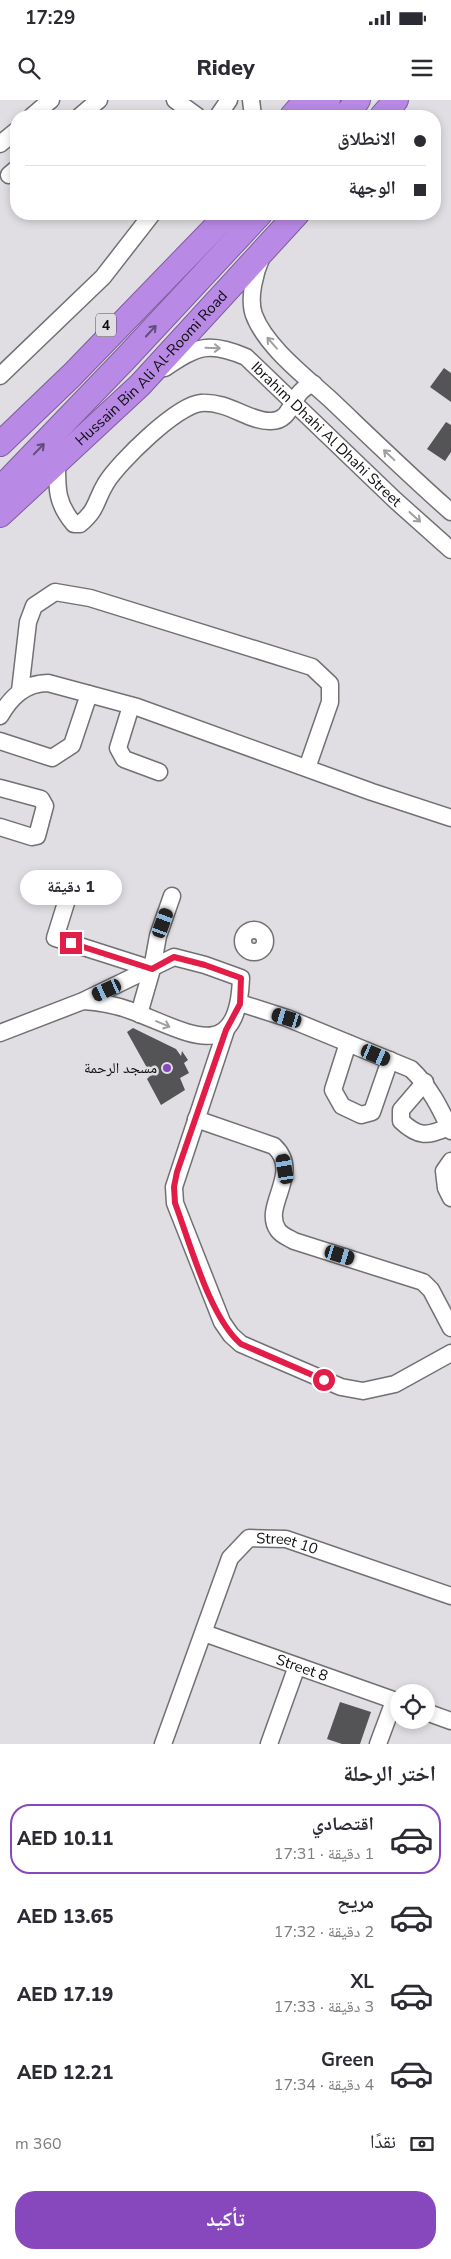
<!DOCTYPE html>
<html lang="ar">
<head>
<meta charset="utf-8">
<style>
	body { margin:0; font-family:"Nunito Sans","Noto Naskh Arabic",sans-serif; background:#f2f2f3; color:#2b2b33; direction:rtl; height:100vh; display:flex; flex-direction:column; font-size:19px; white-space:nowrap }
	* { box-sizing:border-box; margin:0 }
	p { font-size:16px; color:#7c7c81 }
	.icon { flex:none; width:28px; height:28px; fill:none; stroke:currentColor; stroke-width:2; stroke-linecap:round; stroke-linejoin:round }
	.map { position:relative; height:1644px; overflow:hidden; direction:ltr }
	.details { display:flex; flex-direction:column; background:#fff; flex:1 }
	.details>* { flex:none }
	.guide { position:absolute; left:10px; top:10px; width:431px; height:110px; border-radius:20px; box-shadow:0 2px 8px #0003; direction:rtl; display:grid; align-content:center; height:110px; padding:0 15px; background:#fff }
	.controls { position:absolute; left:390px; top:1584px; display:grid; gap:10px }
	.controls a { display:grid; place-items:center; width:45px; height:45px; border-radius:50%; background:#fff; box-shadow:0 2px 8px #0003; font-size:25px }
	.end { position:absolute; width:22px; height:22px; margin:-11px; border:6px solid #e11d48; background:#fff; box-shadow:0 0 0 2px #fff }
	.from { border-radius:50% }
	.bubble { position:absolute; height:35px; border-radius:18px; background:#fff; box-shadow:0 2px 8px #0003; font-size:16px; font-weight:800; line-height:35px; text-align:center; direction:rtl }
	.car { position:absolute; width:15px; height:30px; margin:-15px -8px; border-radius:6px; box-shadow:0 0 4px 1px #0007; background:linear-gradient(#222 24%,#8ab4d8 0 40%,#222 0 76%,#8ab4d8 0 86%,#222 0) }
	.guide b { display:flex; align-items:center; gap:18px; height:48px; font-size:19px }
	.guide b+b { border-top:1px solid #e1e1e2 }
	.guide i { width:12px; height:12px; background:#2b2b33 }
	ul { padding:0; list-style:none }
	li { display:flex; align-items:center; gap:15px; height:70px; margin:0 10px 8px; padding:0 5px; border:2px solid transparent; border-radius:20px }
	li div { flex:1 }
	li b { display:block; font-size:19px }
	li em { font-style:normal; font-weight:800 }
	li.on { border-color:#8848bd }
	li>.icon { width:45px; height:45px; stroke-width:1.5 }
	h2 { padding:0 15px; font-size:22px; line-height:60px }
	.pay { display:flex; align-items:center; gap:12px; height:55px; padding:0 15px; font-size:19px }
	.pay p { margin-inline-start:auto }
	.action { display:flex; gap:10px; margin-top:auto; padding:10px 15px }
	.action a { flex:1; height:58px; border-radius:20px; background:#8848bd; color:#fff; font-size:20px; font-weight:800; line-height:58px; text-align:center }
	.status { display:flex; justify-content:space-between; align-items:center; height:35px; padding:0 25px; background:#fff; direction:ltr }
	.status svg { height:14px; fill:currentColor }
	header { display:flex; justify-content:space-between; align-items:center; height:65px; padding:0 15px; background:#fff; font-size:22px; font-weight:800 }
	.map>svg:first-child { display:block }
	.building { fill:#545356 }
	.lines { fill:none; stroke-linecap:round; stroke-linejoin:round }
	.minor-casing { stroke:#717073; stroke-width:19 }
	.highway-casing { stroke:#7d5e9b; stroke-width:26 }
	.minor { stroke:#fff; stroke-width:16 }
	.highway { stroke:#b889e5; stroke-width:24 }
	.oneway { stroke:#644c7b }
	.oneway2 { stroke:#9f9fa0 }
	.route { stroke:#e11d48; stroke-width:6 }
	.poi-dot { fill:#8848bd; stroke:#e0dee2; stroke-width:2 }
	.labels { text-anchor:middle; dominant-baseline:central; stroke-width:5; stroke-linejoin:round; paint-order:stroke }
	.shield { fill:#e0dee2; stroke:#4e4d50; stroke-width:1 }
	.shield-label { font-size:14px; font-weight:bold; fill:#100f11 }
	.street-label { font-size:15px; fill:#100f11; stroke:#e0dee2 }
	.poi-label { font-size:15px; fill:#100f11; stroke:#e0dee2; text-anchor:end }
</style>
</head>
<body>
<div class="status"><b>17:29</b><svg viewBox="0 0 49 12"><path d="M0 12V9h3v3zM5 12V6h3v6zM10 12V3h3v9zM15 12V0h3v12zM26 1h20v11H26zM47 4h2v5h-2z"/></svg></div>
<header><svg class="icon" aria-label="menu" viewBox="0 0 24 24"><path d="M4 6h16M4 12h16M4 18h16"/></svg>Ridey<svg class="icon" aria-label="search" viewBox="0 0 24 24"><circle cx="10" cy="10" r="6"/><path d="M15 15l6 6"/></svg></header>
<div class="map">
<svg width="451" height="1644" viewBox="0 0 451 1644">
	<rect width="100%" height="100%" fill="#e0dee2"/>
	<g class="building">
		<polygon points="444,268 451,273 451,302 430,287"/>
		<polygon points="446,322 451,325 451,352 445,361 427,349"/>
		<polygon points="133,928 176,949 181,956 182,951 188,960 184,963 189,973 180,978 185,990 161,1005 147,979 151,975 127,932"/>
		<polygon points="340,1602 371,1612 360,1644 342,1644 327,1639"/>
	</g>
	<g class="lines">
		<g class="minor-casing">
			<g id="minor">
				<polyline points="175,0 197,16"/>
				<polyline points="251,0 253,16"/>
				<polyline points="32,16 51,0"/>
				<polyline points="80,16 99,0"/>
				<polyline points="218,16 229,0"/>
				<polyline points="0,44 16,31"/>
				<polyline points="9,75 16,69"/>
				<path d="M262 156C255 172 248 198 254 215 266 247 306 277 331 300 370 337 410 376 451 412"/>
				<path id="s1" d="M165 268C197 246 209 241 246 257L395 400 451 450"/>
				<polyline points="0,276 103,177 152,114"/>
				<path d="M57 362C57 388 56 403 74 424H80C98 409 95 401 106 383 119 362 177 305 201 303 229 301 249 322 271 321 295 321 289 290 314 284"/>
				<polyline points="20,591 28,522 34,506 55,492 90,498 312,567 330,584 330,602 307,668"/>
				<polyline points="131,606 118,648 124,659 159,672"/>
				<path d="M0 616C11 597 25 583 48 583L137 607 372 692 451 718"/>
				<polyline points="0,641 52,658 72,645 89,594"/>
				<polyline points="0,688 41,699 45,706 37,736 32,737 0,727"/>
				<polyline points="70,790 55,838 152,869"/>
				<circle cx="254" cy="841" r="11"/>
				<path d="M240 903 287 918 411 969C430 987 440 1008 451 1031"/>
				<polyline points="139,914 152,869 158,836 172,796"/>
				<polyline points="226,930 174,1087 175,1103 222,1222 231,1235 241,1244 341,1287 363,1291 395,1284 451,1253"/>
				<path d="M0 933 83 901 174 857 205 865 241 878C238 968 186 931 132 911 116 905 101 902 83 901"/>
				<polyline points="348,943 333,990 342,1006 361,1015 372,1012 390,960"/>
				<path d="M425 982 401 1010V1021C419 1038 427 1036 449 1027"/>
				<path d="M196 1019 274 1046C303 1073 261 1106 278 1130 281 1135 289 1138 294 1141L423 1182 431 1190 451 1228"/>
				<polyline points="451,1061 444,1071 446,1088 451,1098"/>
				<path id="s2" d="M204 1533 399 1602"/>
				<polyline points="426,1612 451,1621"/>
				<path id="s3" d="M163 1644 230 1458 249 1438 286 1439 451 1496"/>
				<polyline points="269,1644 297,1566"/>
				<polyline points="378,1644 394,1601"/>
			</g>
		</g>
		<g class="highway-casing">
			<g id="highway">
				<polyline points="292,16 306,0"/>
				<polyline points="314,16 328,0"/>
				<polyline points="345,16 358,0"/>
				<polyline points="382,16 396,0"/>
				<polyline points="0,344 72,275 228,114"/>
				<polyline points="0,389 126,258 260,114"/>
				<path id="s4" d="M0 415 140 285 297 114"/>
			</g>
		</g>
		<use href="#minor" class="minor"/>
		<use href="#highway" class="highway"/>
	</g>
	<defs><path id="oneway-shaft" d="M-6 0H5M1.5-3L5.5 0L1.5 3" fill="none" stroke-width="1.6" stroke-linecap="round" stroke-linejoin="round" transform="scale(1.25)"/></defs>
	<g class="oneway">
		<use href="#oneway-shaft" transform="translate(151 231) rotate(-47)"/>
		<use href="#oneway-shaft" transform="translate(39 349) rotate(-46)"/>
	</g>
	<g class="oneway2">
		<use href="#oneway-shaft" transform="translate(272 243) rotate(-131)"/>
		<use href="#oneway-shaft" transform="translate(213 248) rotate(2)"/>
		<use href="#oneway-shaft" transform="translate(389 355) rotate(-137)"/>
		<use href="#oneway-shaft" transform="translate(415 417) rotate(42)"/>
		<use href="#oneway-shaft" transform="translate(163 924) rotate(23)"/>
	</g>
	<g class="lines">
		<path class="route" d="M71 843 152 869 174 857 205 865 241 878 240 904 226 930 177 1072 174 1087 175 1103C190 1143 210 1218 241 1244L324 1280"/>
	</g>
	<circle class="poi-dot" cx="167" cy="968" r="5"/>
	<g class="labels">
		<rect class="shield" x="96" y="213.5" width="20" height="23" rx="4"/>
		<g class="shield-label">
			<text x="106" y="225">4</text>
		</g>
		<g class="street-label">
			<text stroke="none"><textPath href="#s4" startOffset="211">Hussain Bin Ali Al-Roomi Road</textPath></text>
			<text stroke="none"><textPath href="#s1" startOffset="199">Ibrahim Dhahi Al Dhahi Street</textPath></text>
			<text stroke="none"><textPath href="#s3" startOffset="264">Street 10</textPath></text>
			<text stroke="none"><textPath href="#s2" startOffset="104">Street 8</textPath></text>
		</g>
		<g class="poi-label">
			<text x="157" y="968">مسجد الرحمة</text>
		</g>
	</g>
</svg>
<div class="controls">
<a><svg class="icon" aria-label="locate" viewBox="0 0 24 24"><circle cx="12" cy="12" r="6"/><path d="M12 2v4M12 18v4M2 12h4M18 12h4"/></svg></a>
</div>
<i class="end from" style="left:324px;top:1280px"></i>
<i class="end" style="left:71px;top:843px"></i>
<div class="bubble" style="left:20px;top:770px;width:102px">1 دقيقة</div>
<i class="car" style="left:163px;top:823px;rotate:20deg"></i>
<i class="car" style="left:107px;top:890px;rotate:245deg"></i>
<i class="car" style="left:287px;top:918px;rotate:287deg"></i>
<i class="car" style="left:376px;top:955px;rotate:113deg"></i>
<i class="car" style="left:285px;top:1069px;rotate:350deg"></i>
<i class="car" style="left:340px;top:1155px;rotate:107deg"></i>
<div class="guide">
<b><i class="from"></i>الانطلاق</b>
<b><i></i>الوجهة</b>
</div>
</div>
<section class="details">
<h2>اختر الرحلة</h2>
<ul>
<li class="on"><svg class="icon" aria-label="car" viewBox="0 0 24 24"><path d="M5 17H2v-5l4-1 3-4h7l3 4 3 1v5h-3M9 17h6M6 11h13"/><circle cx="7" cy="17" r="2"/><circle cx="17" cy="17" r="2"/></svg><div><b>اقتصادي</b><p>1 دقيقة · 17:31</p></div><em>AED 10.11</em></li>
<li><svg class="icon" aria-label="car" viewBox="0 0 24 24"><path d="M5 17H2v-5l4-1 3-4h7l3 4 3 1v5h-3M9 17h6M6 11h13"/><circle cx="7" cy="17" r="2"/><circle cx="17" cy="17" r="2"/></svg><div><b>مريح</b><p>2 دقيقة · 17:32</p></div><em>AED 13.65</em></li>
<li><svg class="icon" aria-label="car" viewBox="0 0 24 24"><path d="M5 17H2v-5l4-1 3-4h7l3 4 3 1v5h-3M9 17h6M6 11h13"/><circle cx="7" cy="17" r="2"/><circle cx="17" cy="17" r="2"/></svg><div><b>XL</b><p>3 دقيقة · 17:33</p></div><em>AED 17.19</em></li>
<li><svg class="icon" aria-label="car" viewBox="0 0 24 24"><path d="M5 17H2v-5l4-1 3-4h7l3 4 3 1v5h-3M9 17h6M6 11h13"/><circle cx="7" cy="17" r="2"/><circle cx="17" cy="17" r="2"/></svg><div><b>Green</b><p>4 دقيقة · 17:34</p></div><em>AED 12.21</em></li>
</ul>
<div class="pay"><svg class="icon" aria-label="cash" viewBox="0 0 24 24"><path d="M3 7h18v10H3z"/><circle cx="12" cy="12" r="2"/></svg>نقدًا<p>360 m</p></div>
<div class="action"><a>تأكيد</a></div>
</section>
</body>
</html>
